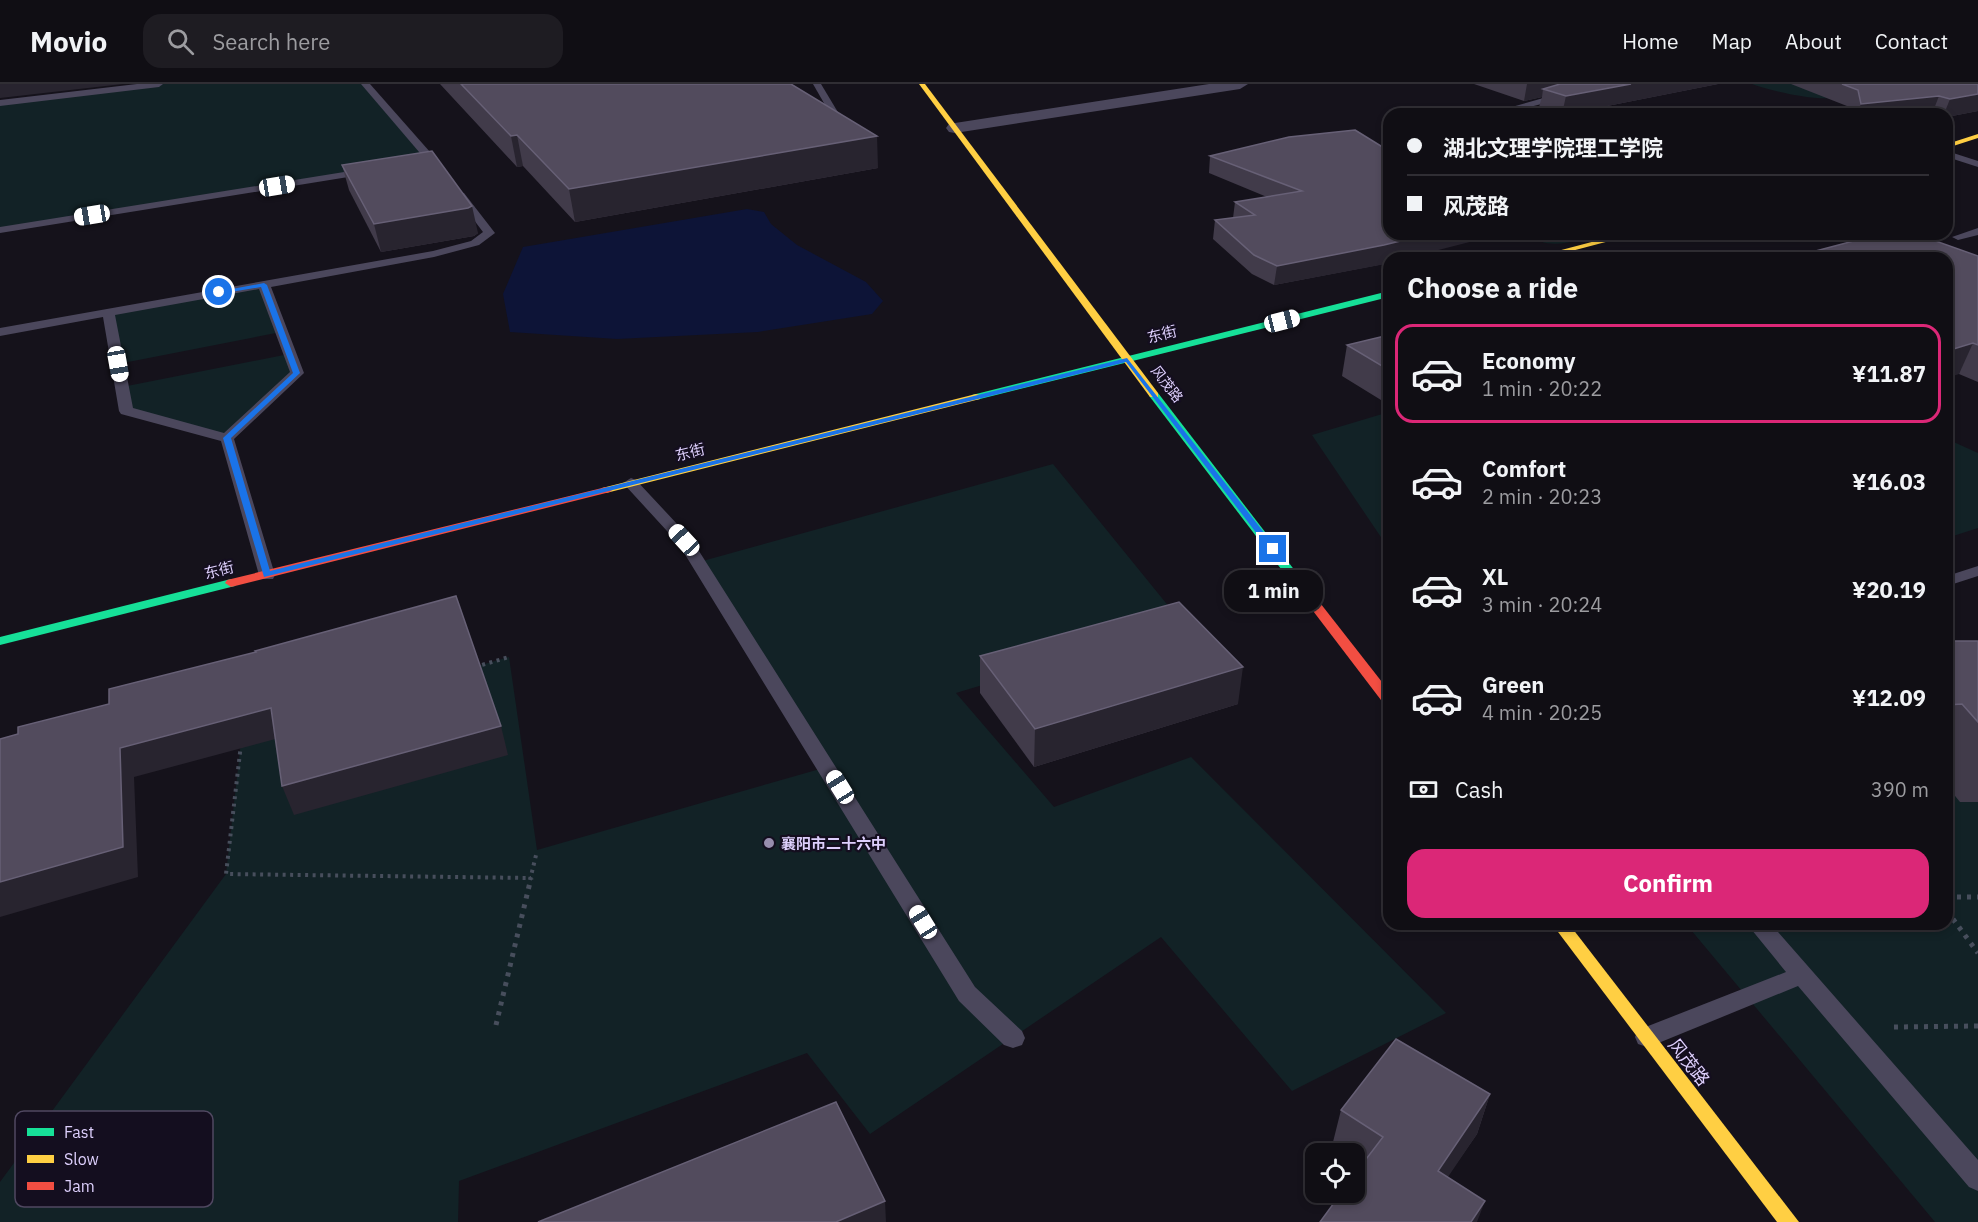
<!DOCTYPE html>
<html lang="en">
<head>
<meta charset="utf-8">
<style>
	body { margin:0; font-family:"IBM Plex Sans","Noto Sans SC",sans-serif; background:#1e1c22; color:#f1f3f6; height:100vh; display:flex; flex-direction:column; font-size:22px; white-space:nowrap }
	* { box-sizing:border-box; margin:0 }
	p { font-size:20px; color:#9c9ca0 }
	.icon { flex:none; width:33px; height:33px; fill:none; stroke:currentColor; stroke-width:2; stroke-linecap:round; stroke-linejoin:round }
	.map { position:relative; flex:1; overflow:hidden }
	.side { position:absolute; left:1383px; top:168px; width:570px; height:678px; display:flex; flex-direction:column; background:#100e14; border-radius:18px; box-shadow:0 3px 9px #0003,0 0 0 2px #302e34 }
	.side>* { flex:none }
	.hud { position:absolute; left:1383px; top:24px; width:570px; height:132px; border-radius:18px; box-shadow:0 3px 9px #0003,0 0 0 2px #302e34; display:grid; align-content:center; height:132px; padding:0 24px; background:#100e14 }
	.tools { position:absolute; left:1305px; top:1059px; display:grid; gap:12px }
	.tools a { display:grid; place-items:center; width:60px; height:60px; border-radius:12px; background:#100e14; box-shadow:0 3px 9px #0003,0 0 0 2px #302e34; font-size:30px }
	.end { position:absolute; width:27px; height:27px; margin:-14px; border:8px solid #1a73e8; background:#fff; box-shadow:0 0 0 3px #fff }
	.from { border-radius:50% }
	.bubble { position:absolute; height:42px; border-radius:18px; background:#100e14; box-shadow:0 3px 9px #0003,0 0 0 2px #302e34; font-size:20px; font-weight:800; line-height:42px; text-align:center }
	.car { position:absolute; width:18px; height:36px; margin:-18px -9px; border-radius:8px; box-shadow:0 0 4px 2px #0007; background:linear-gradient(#fff 24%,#345 0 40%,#fff 0 76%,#345 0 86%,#fff 0) }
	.hud b { display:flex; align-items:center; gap:21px; height:57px; font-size:22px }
	.hud b+b { border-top:2px solid #302e34 }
	.hud i { width:15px; height:15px; background:#f1f3f6 }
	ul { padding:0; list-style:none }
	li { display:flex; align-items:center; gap:18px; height:99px; margin:0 12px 9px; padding:0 12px; border:3px solid transparent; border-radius:18px }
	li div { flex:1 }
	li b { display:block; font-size:22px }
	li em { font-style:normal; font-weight:800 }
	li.active { border-color:#db2777 }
	li>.icon { width:54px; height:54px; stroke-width:1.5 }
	h2 { padding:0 24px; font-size:27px; line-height:72px }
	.pay { display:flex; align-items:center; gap:15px; height:66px; padding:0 24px; font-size:22px }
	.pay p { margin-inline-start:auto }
	.primary-button { display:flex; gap:12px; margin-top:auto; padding:12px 24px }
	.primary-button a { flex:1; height:69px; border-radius:18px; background:#db2777; color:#fff; font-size:24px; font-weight:800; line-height:69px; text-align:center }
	header { display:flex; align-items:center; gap:36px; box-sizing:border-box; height:84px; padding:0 30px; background:#100e14; border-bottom:2px solid #302e34 }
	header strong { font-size:28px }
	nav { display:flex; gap:33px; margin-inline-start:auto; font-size:21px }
	.search { width:420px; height:54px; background:#1e1c22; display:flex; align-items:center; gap:15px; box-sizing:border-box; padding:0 21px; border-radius:18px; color:#9c9ca0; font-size:22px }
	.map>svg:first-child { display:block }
	.green { fill:#122226 }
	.water { fill:#0d1437 }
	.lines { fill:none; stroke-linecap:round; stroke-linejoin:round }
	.path-far1 { stroke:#474e5c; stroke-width:4; stroke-dasharray:3 4.5; stroke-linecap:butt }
	.path { stroke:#474e5c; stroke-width:5; stroke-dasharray:4 6; stroke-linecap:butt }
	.lane { fill:#4b475c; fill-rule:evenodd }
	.street { fill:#4b475c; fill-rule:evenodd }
	.fast { fill:#16e098; fill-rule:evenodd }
	.slow { fill:#ffcf43; fill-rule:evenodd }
	.jam { fill:#f24e42; fill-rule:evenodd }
	.wall { fill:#413b4a }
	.shaded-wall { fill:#28242f }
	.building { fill:#524b5d; stroke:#676076; stroke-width:1.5 }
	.route { fill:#1a73e8 }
	.poi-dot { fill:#978dad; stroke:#140e1f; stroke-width:2 }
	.labels { text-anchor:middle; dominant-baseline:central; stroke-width:4.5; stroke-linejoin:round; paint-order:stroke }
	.far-street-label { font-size:14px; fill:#ddcffc; stroke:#140e1f }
	.street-label { font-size:15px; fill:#ddcffc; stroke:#140e1f }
	.poi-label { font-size:15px; font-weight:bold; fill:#ddcffc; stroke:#140e1f; text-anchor:start }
	.near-street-label { font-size:18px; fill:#ddcffc; stroke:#140e1f }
	.key { fill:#140e1f; stroke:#504861; stroke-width:1.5 }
	.key-label { font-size:16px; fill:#ddcffc }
</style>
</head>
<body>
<header>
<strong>Movio</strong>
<div class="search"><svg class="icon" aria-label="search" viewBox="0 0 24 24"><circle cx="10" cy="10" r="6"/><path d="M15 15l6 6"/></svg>Search here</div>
<nav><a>Home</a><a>Map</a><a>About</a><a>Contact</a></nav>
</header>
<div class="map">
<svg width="1978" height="1138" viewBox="0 0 1978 1138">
	<rect width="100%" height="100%" fill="#15121b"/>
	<g class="green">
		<polygon points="159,0 365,0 433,76 0,146 0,19"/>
		<path d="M1752 0H1858C1852 4 1845 11 1838 13 1818 18 1772 7 1752 0Z"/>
		<path d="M1528 150H1605C1582 155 1547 169 1528 150Z"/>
		<polygon points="264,201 281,248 118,280 108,228"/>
		<polygon points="289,270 297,289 227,354 126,327 122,303"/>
		<polygon points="1389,328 1389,465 1312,351"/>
		<polygon points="1947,355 1978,369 1978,444 1947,454"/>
		<polygon points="1053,380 1183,540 956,609 1054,723 1191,673 1446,929 1292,1007 1161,853 870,1050 807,969 459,1097 458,1138 0,1138 0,1098 226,790 242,649 509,573 537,766 827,683 699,478"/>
		<polygon points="1978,597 1978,1138 1935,1138 1686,840 1947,840 1947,598"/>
	</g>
	<polygon class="water" points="747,125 764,128 771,140 797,161 866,198 883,217 872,230 758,248 617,255 510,248 503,210 523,163"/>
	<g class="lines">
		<g class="path-far1">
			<polyline points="475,583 509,573"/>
			<polyline points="241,660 226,790 531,794"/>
			<polyline points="530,796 537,767"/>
		</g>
		<g class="path">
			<polyline points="1947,813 1978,813"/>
			<polyline points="1947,827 1978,869"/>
			<polyline points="496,941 531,794"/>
			<polyline points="1894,943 1978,942"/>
		</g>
		<g class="lane">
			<polygon points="137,0 163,0 159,3 0,22 0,16"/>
			<polygon points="361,0 370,0 445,85 445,89 437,89"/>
			<polygon points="813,0 821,0 848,45 846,47 840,47"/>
			<polygon points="1554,11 1558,14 1557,16 1503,30 1487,30"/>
			<polygon points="1947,67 1978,77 1978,83 1947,73"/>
			<polygon points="369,84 373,85 373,89 0,149 0,143"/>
			<path d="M460 108 464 109 495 149 479 161 434 173 271 203 304 289 234 355 275 491 273 495H261L259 491 221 357 121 330 119 327 103 233 0 252V244L433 167 471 157 483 148 455 111ZM259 205 290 288 224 349 133 324 115 231Z"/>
			<polygon points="1978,144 1978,151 1958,156 1952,153"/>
			<polygon points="631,394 636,396 692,456 975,903 1022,947 1025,954 1022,961 1013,964 1004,961 959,917 678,459 623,399"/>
			<polygon points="1978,482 1978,492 1947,502 1947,492"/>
			<polygon points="1747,840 1771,840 1978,1076 1978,1107 1969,1103 1798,902 1656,960 1647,963 1638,960 1635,953 1638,946 1786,888"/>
		</g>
		<polygon class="street" points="1209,0 1248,0 1240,5 955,49 949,48 946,44 949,40 955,39"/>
		<g class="fast">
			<polygon points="1389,207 1389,213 976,316 971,313 972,311"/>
			<polygon points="1154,308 1158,309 1299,492 1301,495 1299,498 1291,498 1150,313 1149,311"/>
			<polygon points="231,495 235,496 237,499 235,502 0,561 0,553"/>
		</g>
		<g class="slow">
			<polygon points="919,0 925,0 1158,309 1158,313 1150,313"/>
			<polygon points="1978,50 1978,54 1947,64 1947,60"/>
			<polygon points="1622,150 1636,150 1545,174 1531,174"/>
			<polygon points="976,310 980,311 980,315 606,409 600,406 602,404"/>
			<polygon points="1552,840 1569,840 1799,1138 1777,1138"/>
		</g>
		<g class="jam">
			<polygon points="606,403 612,406 610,408 231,503 225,499 227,496"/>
			<polygon points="1295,491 1299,492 1389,607 1389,621 1384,620 1291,498 1289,495"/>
		</g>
	</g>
	<g class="wall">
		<polygon points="440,0 791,0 878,84 575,138 523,82 517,83"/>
		<polygon points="1474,0 1718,0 1567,30 1560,30 1539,23 1542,13 1524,17"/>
		<polygon points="1791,0 1978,0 1978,27 1947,33 1947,30 1853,30 1852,24"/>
		<polygon points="1289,53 1389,174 1389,179 1274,201 1252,190 1213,155 1215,136 1233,134 1235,118 1267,113 1209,89 1210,72"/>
		<polygon points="342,81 478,149 474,152 381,168 349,106"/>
		<polygon points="1978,172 1978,298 1959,290"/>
		<polygon points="1389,251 1389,314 1381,316 1342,292 1347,261"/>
		<polygon points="1947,557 1978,557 1978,718 1960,718 1947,702"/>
		<polygon points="980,572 1238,620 1034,683 980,609"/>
		<polygon points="1490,1010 1477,1050 1447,1093 1359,1084 1354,1081 1354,1070 1337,1070 1331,1066 1341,1026"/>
	</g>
	<g class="shaded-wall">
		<polygon points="0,0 123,0 0,14"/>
		<polygon points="1527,0 1557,0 1555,9 1543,5 1542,13 1524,17"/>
		<polygon points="1631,0 1718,0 1567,30 1562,30 1566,12"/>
		<polygon points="1978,10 1978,27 1947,33 1947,30 1944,30 1950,15"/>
		<polygon points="1939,12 1932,30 1857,30 1861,20"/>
		<polygon points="517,51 523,82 517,83 511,52"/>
		<polygon points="877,52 878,84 575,138 569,105"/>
		<polygon points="472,122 478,149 474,152 381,168 374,140"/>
		<polygon points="1429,150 1501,150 1407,174 1389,174 1389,179 1380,181 1274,201 1277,182"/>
		<polygon points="1973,259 1959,290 1947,294 1947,267"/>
		<polygon points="1389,284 1389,314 1381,316 1387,285"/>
		<polygon points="1243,583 1238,620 1034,683 1035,645"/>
		<polygon points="271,624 283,653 134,693 138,793 0,833 0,798 120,664"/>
		<polygon points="501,642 508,671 294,731 282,702"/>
		<polygon points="1490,1010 1477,1050 1425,1127 1438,1087"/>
		<polygon points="885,1117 886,1138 836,1138"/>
		<polygon points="1485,1117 1477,1138 1471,1138"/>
	</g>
	<g class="building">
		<polygon points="461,0 791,0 877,52 569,105 517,51 511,52"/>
		<polygon points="1560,0 1631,0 1566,12 1543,5"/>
		<polygon points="1842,0 1978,0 1978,10 1950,15 1939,12 1861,20 1858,6"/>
		<polygon points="1355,46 1389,67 1389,150 1429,150 1384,161 1277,182 1254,171 1215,136 1255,131 1235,118 1302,107 1210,72 1289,53"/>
		<polygon points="432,67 472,122 468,124 374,140 342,81"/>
		<polygon points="1880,150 1916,150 1978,172 1978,261 1973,259 1947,267 1947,174 1789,174"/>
		<polygon points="1389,251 1389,284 1387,285 1347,261"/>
		<polygon points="456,512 501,642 282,702 271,624 120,664 123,763 0,798 0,655 18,650 18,643 109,620 109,605 256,568 255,567"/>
		<polygon points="1179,518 1243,583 1035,645 980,572"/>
		<polygon points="1947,557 1978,557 1978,638 1962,620 1947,621"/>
		<polygon points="1396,955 1490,1010 1438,1087 1485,1117 1471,1138 1320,1138 1342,1108 1354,1108 1354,1091 1383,1053 1341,1026"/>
		<polygon points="836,1018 885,1117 836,1138 538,1138"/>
	</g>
	<polygon class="route" points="264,199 267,201 300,289 231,354 270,487 1127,274 1277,465 1270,467 1126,278 264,493 223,354 293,289 261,203 219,210 216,208"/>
	<circle class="poi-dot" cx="769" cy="759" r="6"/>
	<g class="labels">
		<g class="far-street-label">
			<text transform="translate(1167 300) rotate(52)">风茂路</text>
		</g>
		<g class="street-label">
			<text transform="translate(1162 250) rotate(-14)">东街</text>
			<text transform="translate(690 368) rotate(-14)">东街</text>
			<text transform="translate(219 486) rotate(-14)">东街</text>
		</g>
		<g class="poi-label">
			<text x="781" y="759">襄阳市二十六中</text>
		</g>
		<g class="near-street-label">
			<text transform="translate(1689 978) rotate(52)">风茂路</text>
		</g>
	</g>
	<rect x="15" y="1027" width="198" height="96" rx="9" class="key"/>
	<rect x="27" y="1044" width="27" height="8" fill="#16e098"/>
	<rect x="27" y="1071" width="27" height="8" fill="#ffcf43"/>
	<rect x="27" y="1098" width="27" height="8" fill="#f24e42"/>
	<g class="key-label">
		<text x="64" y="1054">Fast</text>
		<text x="64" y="1081">Slow</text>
		<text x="64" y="1108">Jam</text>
	</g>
</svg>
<div class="tools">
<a><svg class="icon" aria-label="locate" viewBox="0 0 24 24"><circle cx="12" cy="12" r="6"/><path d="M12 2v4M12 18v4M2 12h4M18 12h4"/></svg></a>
</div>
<i class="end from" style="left:219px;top:208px"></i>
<i class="end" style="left:1273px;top:465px"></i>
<div class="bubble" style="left:1224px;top:486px;width:99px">1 min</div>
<i class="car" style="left:277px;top:102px;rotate:81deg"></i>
<i class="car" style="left:92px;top:131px;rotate:261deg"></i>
<i class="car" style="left:1282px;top:237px;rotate:76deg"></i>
<i class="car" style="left:118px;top:280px;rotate:170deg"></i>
<i class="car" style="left:684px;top:456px;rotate:317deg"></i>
<i class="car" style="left:840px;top:703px;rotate:328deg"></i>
<i class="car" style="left:923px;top:838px;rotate:328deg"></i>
<div class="hud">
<b><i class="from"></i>湖北文理学院理工学院</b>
<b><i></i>风茂路</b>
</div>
<section class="side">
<h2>Choose a ride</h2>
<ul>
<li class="active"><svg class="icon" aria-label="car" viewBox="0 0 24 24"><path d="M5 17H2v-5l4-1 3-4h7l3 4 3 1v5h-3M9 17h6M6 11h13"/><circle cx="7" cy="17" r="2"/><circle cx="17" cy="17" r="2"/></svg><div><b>Economy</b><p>1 min · 20:22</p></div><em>¥11.87</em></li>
<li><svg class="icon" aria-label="car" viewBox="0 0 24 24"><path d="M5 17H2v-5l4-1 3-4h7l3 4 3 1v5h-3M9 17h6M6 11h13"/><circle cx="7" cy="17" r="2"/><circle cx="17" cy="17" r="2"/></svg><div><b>Comfort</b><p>2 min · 20:23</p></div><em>¥16.03</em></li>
<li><svg class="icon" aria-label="car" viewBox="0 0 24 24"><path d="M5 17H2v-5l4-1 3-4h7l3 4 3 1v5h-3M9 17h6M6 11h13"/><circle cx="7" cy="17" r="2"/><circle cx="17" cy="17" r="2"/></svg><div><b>XL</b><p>3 min · 20:24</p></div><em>¥20.19</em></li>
<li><svg class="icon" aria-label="car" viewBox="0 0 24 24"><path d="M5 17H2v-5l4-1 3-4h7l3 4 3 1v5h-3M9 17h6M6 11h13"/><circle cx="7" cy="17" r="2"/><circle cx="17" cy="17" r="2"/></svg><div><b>Green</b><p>4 min · 20:25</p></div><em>¥12.09</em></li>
</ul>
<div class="pay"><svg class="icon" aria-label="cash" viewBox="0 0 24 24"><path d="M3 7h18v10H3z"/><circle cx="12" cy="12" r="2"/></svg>Cash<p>390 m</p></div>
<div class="primary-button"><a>Confirm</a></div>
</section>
</div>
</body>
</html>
